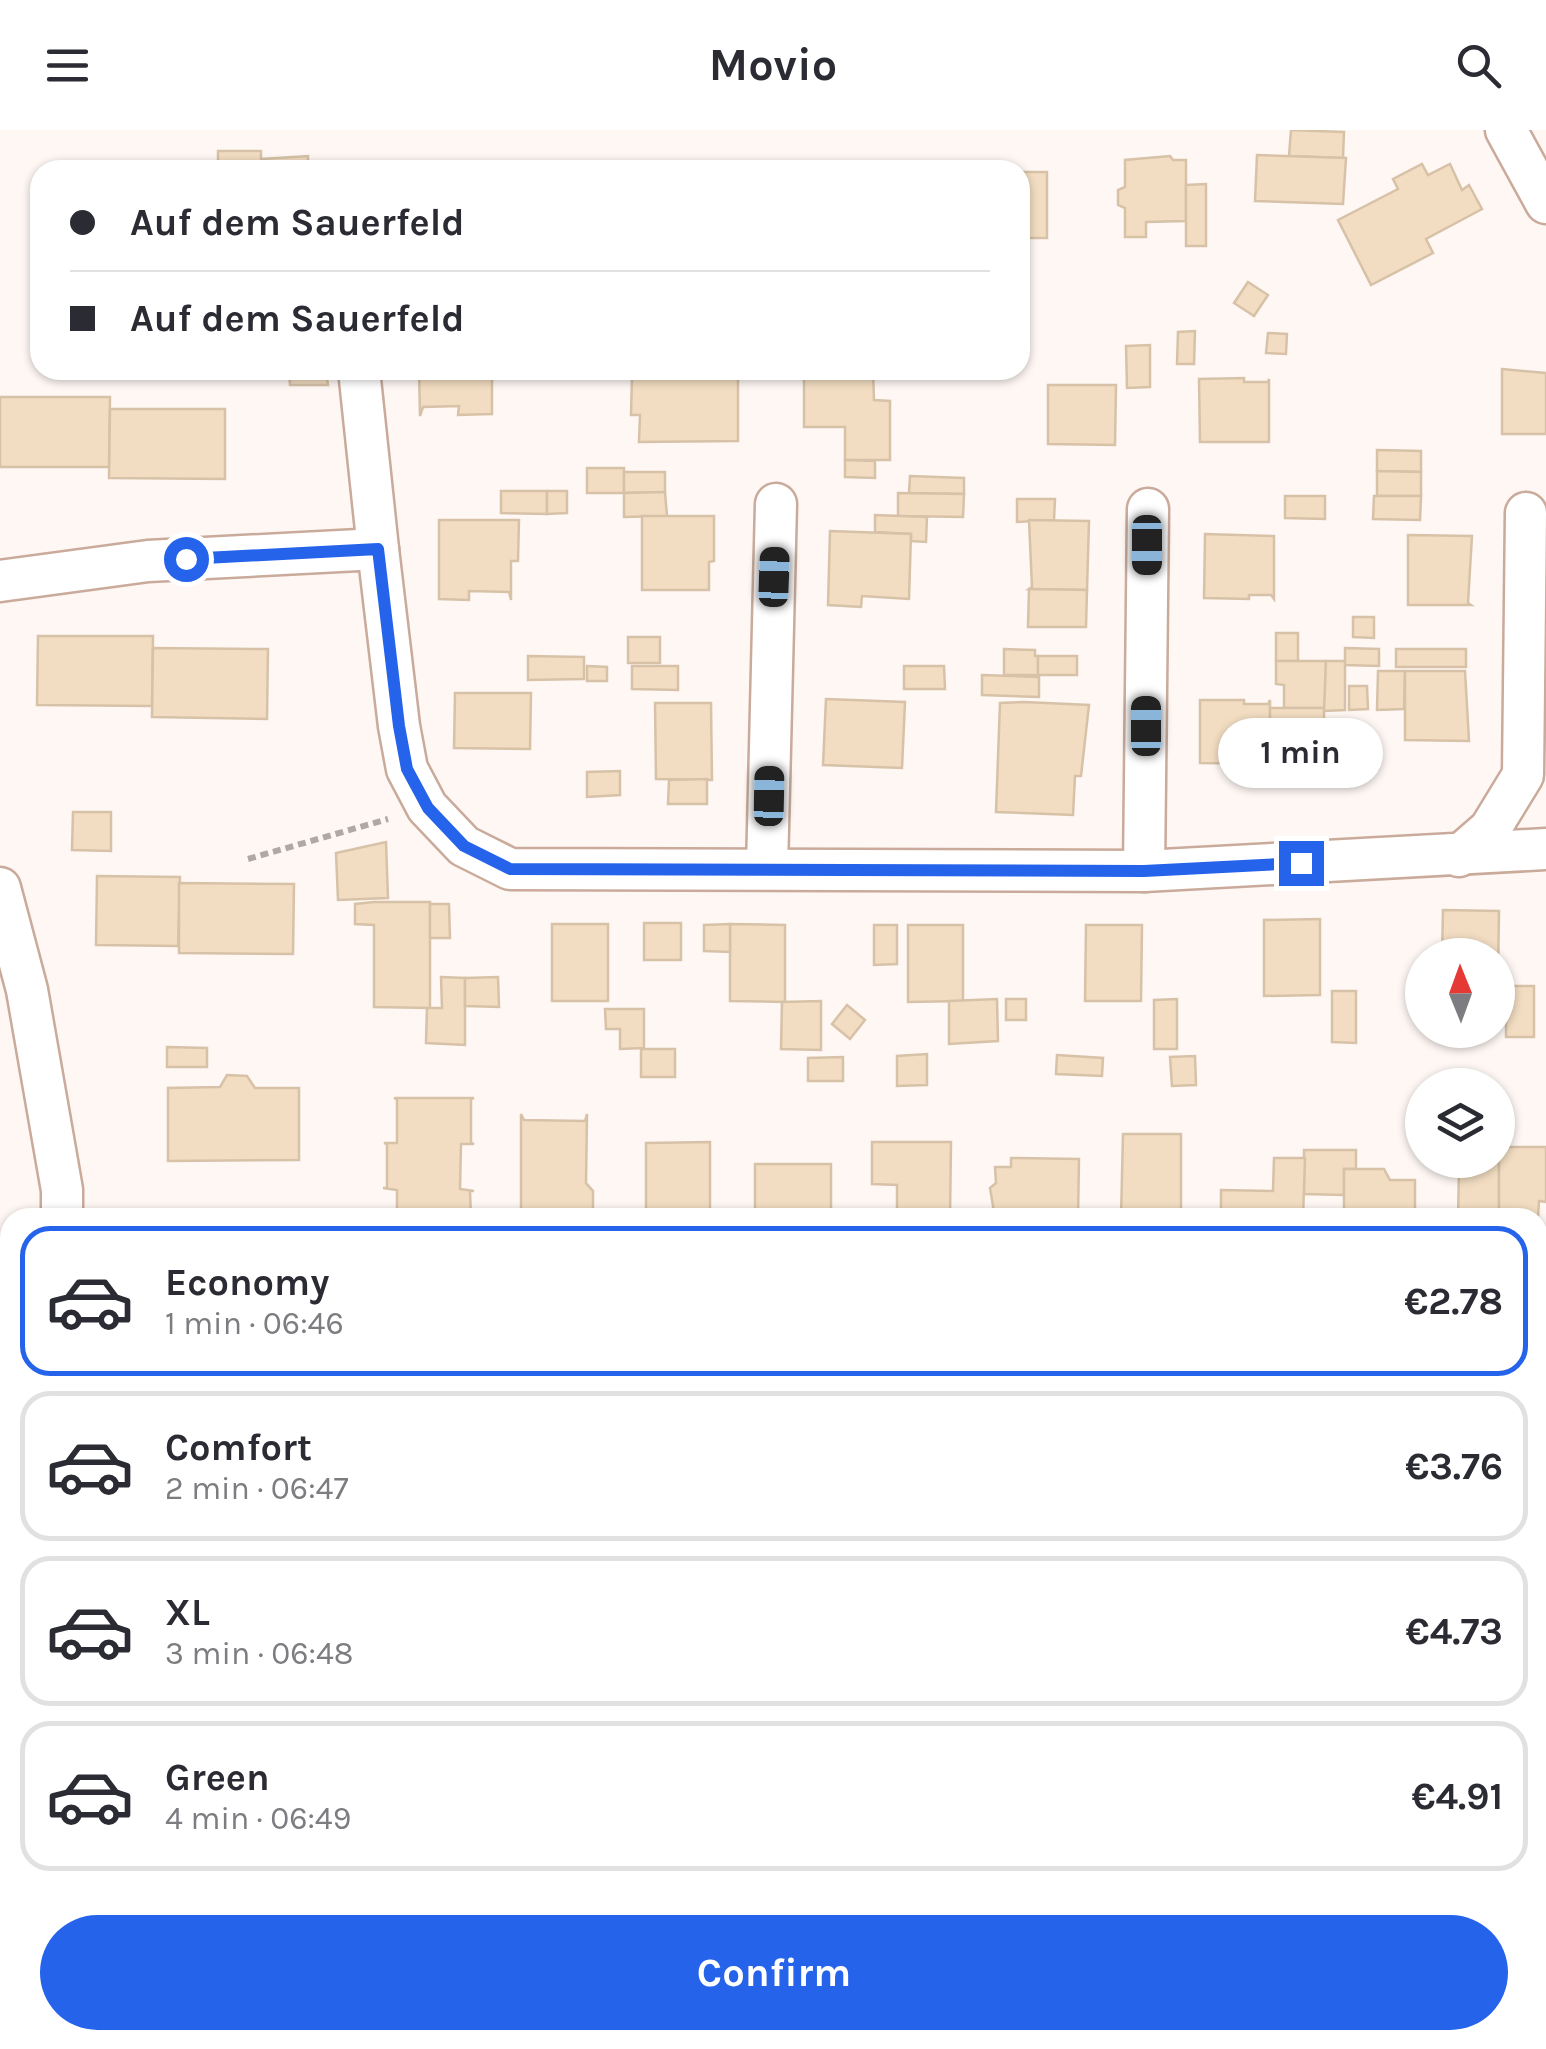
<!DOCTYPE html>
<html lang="en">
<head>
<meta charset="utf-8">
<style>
	body { margin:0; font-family:Karla,sans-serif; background:#f7f7f7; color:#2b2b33; height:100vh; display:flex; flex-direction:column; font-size:38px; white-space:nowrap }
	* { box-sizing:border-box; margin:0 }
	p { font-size:32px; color:#7c7c81 }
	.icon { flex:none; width:55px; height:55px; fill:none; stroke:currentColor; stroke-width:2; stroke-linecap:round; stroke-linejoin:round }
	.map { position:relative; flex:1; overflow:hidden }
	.side { position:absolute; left:0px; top:1078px; width:1548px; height:842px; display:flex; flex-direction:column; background:#fff; border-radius:30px 30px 0 0; box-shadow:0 2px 8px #0004 }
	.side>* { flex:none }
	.top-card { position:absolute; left:30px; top:30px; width:1000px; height:220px; border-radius:30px; box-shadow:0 2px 8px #0004; display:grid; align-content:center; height:220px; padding:0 40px; background:#fff }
	.needle { width:65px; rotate:359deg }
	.fabs { position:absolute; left:1405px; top:808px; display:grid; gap:20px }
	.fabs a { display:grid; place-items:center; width:110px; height:110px; border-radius:50%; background:#fff; box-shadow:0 2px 8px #0004; font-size:50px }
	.end { position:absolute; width:45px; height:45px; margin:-22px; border:12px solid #2563eb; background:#fff; box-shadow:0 0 0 5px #fff }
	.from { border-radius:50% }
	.bubble { position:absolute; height:70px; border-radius:35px; background:#fff; box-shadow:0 2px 8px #0004; font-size:32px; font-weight:700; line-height:70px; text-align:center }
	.car { position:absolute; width:30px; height:60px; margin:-30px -15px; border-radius:12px; box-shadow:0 0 8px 2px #0007; background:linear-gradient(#222 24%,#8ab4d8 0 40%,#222 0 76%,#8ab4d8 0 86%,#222 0) }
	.top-card b { display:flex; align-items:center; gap:35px; height:95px; font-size:38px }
	.top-card b+b { border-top:2px solid #e1e1e2 }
	.top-card i { width:25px; height:25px; background:#2b2b33 }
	ul { padding:18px 0 0; list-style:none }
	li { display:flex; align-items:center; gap:30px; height:150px; margin:0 20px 15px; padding:0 20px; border:5px solid #e1e1e2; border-radius:30px }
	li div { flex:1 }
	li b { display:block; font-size:38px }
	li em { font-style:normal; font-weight:700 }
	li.on { border-color:#2563eb }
	li>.icon { width:90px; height:90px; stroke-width:1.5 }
	.cta { display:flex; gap:20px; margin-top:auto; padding:20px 40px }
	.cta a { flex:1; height:115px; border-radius:60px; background:#2563eb; color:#fff; font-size:40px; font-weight:700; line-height:115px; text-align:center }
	header { display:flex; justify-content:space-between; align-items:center; height:130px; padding:0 40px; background:#fff; font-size:45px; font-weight:700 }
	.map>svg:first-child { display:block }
	.green { fill:#ced69a }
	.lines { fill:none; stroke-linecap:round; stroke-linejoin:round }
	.stream { stroke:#67b2d5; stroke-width:14 }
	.building { fill:#f2ddc2; stroke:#d7c2a8; stroke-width:2.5 }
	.service-casing { stroke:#c9aa9b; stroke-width:25 }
	.minor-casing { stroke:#c9aa9b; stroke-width:45 }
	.path { stroke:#b1a8a4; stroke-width:6; stroke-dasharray:8 5; stroke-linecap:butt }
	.service { stroke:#fff; stroke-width:20 }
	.minor { stroke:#fff; stroke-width:40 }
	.route { stroke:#2563eb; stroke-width:12 }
</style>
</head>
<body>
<header><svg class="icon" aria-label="menu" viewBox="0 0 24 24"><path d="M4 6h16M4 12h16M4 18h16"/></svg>Movio<svg class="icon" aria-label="search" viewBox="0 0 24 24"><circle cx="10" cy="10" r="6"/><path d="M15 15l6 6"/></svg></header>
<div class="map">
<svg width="1546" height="1919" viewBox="0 0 1546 1919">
	<rect width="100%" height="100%" fill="#fef7f4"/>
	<g class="green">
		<polygon points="1546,1439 1546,1599 1538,1603 1538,1442"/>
		<polygon points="670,1910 1179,1910 1173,1919 665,1919"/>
	</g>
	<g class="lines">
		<g class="stream">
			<polyline points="1538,1527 1546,1523"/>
			<polyline points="1046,1919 1050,1910"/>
		</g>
	</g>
	<g class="building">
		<polygon points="1291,0 1344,2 1343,28 1289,26"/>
		<polygon points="218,21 261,21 261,29 308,26 308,40 218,40"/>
		<polygon points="1257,25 1346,28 1343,74 1255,71"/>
		<polygon points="1170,26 1173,30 1186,30 1186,91 1146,92 1146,107 1125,107 1125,78 1118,75 1118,60 1125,57 1125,30"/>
		<rect x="588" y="34" width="62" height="6"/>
		<polygon points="717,34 783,35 783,40 717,40"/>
		<polygon points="1422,34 1428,45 1450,34 1462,60 1469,55 1482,79 1426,109 1433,123 1371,155 1338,90 1398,59 1393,49"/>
		<rect x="1020" y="42" width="27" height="66"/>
		<polygon points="1206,54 1206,116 1186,116 1186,55"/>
		<polygon points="1248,152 1268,165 1254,186 1234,173"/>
		<polygon points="1195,201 1194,234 1177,234 1178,202"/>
		<polygon points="1268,203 1287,204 1286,224 1266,223"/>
		<polygon points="1150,215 1150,257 1127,258 1126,216"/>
		<polygon points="1502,239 1546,243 1546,304 1502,304"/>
		<polygon points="289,240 326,240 328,255 290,255"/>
		<polygon points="419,240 492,240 492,284 458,285 459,276 423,277 420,286"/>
		<polygon points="804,240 873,240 874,270 890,271 890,330 845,330 845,297 804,297"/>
		<polygon points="632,247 738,248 738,311 639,312 640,285 631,285"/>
		<polygon points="1244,248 1244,252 1268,252 1269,249 1269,312 1200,312 1199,249"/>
		<polygon points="1048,255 1116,255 1115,315 1048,314"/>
		<polygon points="0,267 110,267 109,337 0,337"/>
		<polygon points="110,279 225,279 225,349 109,348"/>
		<polygon points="1377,320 1421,321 1421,342 1377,341"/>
		<polygon points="845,330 875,331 875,348 845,347"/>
		<rect x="587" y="338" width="37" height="25"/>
		<polygon points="1377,341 1421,342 1421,366 1377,366"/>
		<polygon points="624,342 665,342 665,362 624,363"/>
		<polygon points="910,346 964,348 964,364 909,363"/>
		<polygon points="501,361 547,361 547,384 501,383"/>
		<polygon points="547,361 567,361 567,383 547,384"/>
		<polygon points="665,362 667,386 624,387 624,363"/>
		<polygon points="898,363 964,364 963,387 898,386"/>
		<polygon points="1285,366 1325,366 1325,389 1285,388"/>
		<polygon points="1374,366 1421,366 1420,390 1373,389"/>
		<polygon points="1017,369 1055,369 1054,390 1017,392"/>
		<polygon points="875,385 927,387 926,412 911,411 911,404 875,402"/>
		<polygon points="642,386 714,386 714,431 709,432 709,460 642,460"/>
		<polygon points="439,390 519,390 518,431 511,431 511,470 509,462 469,461 469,470 439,469"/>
		<polygon points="1029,390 1089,391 1087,460 1029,459 1032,457"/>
		<polygon points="830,401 911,404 909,469 862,466 861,477 828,475"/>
		<polygon points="1205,404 1274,406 1274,469 1271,465 1249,465 1249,469 1204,468"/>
		<polygon points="1408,405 1472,406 1468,473 1471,475 1408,475"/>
		<polygon points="1029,459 1087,460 1086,497 1028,497"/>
		<polygon points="1353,487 1374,487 1374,508 1353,507"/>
		<rect x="1276" y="503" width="22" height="28"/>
		<polygon points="38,506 153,506 152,576 37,575"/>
		<rect x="628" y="507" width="32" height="26"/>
		<polygon points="153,518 268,519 267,589 152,587"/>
		<polygon points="1345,518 1379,519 1379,536 1345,535"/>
		<polygon points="1004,519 1035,520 1035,526 1038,526 1038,545 1004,545"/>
		<rect x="1396" y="519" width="70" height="18"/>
		<polygon points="528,526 584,527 584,549 528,550"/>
		<rect x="1038" y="526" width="39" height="19"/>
		<polygon points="1276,531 1326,531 1326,578 1284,578 1284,555 1276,554"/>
		<polygon points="1326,531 1345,531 1345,580 1324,581"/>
		<polygon points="587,536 607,537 607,551 587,551"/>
		<polygon points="632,536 678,536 678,560 632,559"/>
		<polygon points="904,536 944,536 945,559 904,559"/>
		<polygon points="1378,541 1405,541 1404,579 1377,580"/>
		<polygon points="1405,541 1465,541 1469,611 1405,610"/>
		<polygon points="982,545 1039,547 1039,567 982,565"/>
		<polygon points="1349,556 1367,556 1368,579 1349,580"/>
		<polygon points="455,563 531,563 530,619 454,618"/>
		<polygon points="826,569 905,572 902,638 823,635"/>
		<polygon points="1200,570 1244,570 1244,574 1268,574 1270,570 1270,634 1200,633"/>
		<polygon points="1024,572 1089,575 1081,646 1075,646 1073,685 996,682 1000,573"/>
		<polygon points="655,573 711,573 712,650 656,649"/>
		<polygon points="1270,578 1324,578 1324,637 1286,642 1286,637 1270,636"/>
		<polygon points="620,641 620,665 587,667 587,642"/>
		<polygon points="707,649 707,674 668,674 669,650"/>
		<polygon points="73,682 111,682 111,721 72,720"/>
		<polygon points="386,712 388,768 338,770 336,723"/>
		<polygon points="97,746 180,747 178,816 96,815"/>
		<polygon points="179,753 294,754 293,824 179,823"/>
		<polygon points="374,772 430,772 430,878 374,877 374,795 355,794 355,774"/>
		<polygon points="430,774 449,774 450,808 430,808"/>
		<polygon points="1443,780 1499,781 1498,844 1498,825 1442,825"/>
		<polygon points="1320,789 1320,865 1264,866 1264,790"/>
		<rect x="644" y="793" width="37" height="37"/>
		<rect x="552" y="794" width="56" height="77"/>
		<polygon points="730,794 785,795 785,872 730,871"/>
		<polygon points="730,794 730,822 704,821 704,795"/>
		<polygon points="874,795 897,795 897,834 874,835"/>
		<polygon points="908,795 963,795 963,871 908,872"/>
		<polygon points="1086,795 1142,795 1141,871 1085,871"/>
		<polygon points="441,847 465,848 465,915 426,913 427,878 442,878"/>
		<polygon points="498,847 499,877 465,876 465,848"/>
		<rect x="1506" y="856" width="28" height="51"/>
		<polygon points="1332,861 1356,861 1356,913 1332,912"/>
		<polygon points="997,869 998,911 949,914 949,871"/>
		<rect x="1006" y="869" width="20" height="21"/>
		<polygon points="1177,869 1177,919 1154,919 1154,870"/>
		<polygon points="821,871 821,920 781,919 782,872"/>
		<polygon points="847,875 865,890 850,909 832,894"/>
		<polygon points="605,879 644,879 644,918 620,919 620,899 606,899"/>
		<polygon points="167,917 207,918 207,937 167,937"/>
		<rect x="641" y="919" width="34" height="28"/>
		<polygon points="927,924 927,955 897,956 897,926"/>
		<polygon points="1057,925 1103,928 1102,946 1056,944"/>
		<polygon points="1195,926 1196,955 1172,956 1170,927"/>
		<polygon points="843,927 843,951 808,951 808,928"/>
		<polygon points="227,945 247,946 255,958 299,958 299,1030 168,1031 168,958 220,957"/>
		<polygon points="394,968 474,968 471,969 471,1013 474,1014 461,1014 460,1059 474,1061 470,1061 471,1088 397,1088 397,1060 383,1058 387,1058 387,1014 384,1013 397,1013 397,969"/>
		<polygon points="521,984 524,990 585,991 587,984 586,1053 593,1061 593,1088 521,1088"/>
		<polygon points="1123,1004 1181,1004 1181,1088 1121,1088"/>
		<polygon points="710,1012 710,1088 646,1088 646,1013"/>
		<polygon points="872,1012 951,1012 950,1088 897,1088 897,1055 872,1054"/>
		<polygon points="1499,1017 1499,1088 1458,1088 1459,1040 1436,1040 1436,1030 1498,1030"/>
		<polygon points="1499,1017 1546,1017 1546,1072 1539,1071 1538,1088 1499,1088"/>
		<polygon points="1304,1020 1356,1020 1356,1039 1344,1039 1344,1065 1304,1064"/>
		<polygon points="1011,1028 1079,1029 1078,1088 995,1088 990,1058 996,1053 995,1037 1011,1037"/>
		<polygon points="1274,1028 1305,1028 1303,1088 1221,1088 1221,1060 1273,1061"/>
		<rect x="755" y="1034" width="76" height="54"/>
		<polygon points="1344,1039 1384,1039 1390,1050 1415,1050 1415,1088 1344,1088"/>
		<rect x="1538" y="1244" width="8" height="54"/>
		<polygon points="13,1910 46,1910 53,1915 50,1919 27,1919"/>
		<polygon points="307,1910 402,1910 396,1919 321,1919"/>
		<polygon points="482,1910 564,1910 577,1919 484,1919 478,1915"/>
	</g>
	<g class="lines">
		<g class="service-casing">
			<polyline id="service" points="75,1919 77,1916"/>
		</g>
		<g class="minor-casing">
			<g id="minor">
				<polyline points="1506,0 1546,73"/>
				<polyline points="359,240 378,419"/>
				<polyline points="0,451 148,431 378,419 399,596 407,639 427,677 464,716 510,739 1144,741 1546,719"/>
				<polyline points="1459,726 1490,699 1523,645 1526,383"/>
				<polyline points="767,739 776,374"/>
				<polyline points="1144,741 1148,379"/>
				<polyline points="0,758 27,860 62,1060 62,1088"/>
				<polyline points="1538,1141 1546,1137"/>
				<polyline points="0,1735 10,1700"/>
				<polyline points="1538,1901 1546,1903"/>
			</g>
		</g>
		<polyline class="path" points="248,729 388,689"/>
		<use href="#service" class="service"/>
		<use href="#minor" class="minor"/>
	</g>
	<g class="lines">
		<polyline class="route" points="186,429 378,419 399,596 407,639 428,678 464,716 510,739 1144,741 1301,733"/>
	</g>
</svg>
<div class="fabs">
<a><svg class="needle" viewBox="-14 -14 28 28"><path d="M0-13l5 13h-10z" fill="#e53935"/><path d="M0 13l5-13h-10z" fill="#7c7c81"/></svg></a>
<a><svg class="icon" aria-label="layers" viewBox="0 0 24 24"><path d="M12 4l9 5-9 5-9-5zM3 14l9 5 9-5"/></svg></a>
</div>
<i class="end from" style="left:186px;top:429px"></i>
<i class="end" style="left:1301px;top:733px"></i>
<div class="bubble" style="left:1218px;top:588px;width:165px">1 min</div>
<i class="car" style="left:1147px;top:415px;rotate:180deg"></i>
<i class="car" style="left:774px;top:447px;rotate:2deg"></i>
<i class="car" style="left:1146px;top:596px;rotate:0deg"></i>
<i class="car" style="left:769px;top:666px;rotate:1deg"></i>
<div class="top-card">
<b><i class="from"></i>Auf dem Sauerfeld</b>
<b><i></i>Auf dem Sauerfeld</b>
</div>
<section class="side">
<ul>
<li class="on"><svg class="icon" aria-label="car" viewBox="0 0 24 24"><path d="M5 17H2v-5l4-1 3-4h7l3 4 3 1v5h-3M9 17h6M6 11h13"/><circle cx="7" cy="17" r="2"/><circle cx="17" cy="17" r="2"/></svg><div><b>Economy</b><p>1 min · 06:46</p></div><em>€2.78</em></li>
<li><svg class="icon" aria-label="car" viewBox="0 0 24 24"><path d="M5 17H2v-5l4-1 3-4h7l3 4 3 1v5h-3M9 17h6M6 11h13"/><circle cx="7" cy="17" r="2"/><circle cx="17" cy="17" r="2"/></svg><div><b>Comfort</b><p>2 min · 06:47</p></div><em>€3.76</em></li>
<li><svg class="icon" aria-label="car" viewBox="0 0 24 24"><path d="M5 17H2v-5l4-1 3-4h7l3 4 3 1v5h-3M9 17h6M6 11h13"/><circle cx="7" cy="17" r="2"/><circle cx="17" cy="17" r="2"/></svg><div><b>XL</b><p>3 min · 06:48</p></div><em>€4.73</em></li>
<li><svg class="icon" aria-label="car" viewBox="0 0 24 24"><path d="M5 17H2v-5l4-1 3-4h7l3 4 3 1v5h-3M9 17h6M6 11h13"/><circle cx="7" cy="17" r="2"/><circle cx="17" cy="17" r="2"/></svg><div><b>Green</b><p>4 min · 06:49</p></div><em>€4.91</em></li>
</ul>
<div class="cta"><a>Confirm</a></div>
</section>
</div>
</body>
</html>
